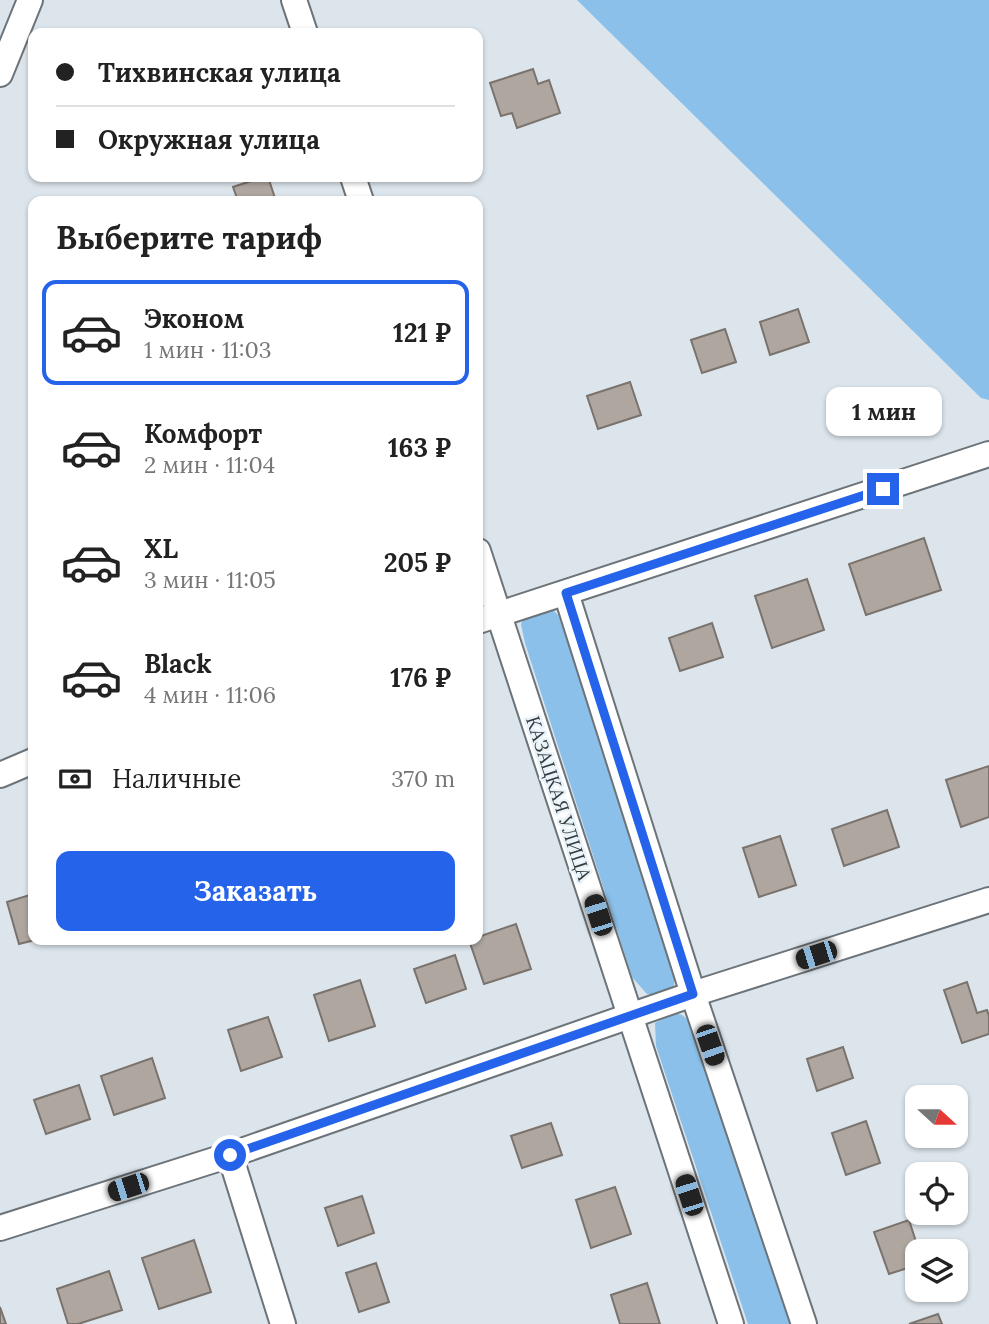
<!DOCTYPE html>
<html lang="ru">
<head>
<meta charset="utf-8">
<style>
	body { margin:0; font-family:Lora,serif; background:#f6f6f6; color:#222; height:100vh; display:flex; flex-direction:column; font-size:26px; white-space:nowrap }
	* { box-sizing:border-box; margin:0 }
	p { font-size:23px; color:#767676 }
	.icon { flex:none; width:38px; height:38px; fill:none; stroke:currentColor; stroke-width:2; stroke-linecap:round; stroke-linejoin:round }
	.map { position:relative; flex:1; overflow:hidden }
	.sheet { position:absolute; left:28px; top:196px; width:455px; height:749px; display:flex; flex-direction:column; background:#fff; border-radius:14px; box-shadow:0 2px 5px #0004 }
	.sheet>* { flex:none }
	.guide { position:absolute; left:28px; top:28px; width:455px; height:154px; border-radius:14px; box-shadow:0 2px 5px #0004; display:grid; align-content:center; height:154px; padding:0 28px; background:#fff }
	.needle { width:46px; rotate:111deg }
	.tools { position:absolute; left:905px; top:1085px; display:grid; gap:14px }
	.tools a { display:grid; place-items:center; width:63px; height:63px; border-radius:14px; background:#fff; box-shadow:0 2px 5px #0004; font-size:35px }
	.end { position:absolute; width:32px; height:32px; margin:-16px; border:9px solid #2563eb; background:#fff; box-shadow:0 0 0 4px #fff }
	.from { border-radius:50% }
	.bubble { position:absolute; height:49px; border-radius:14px; background:#fff; box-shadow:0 2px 5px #0004; font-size:23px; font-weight:700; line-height:49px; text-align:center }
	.car { position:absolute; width:21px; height:42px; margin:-21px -10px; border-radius:9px; box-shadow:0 0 5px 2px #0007; background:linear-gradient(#222 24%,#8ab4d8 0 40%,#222 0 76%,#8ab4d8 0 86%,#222 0) }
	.guide b { display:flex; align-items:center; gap:24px; height:66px; font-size:26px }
	.guide b+b { border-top:2px solid #e0e0e0 }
	.guide i { width:18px; height:18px; background:#222 }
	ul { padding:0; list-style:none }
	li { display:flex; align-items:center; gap:21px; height:105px; margin:0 14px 10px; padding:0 14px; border:4px solid transparent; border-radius:14px }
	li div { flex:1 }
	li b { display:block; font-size:26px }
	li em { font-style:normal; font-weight:700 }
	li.selected { border-color:#2563eb }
	li>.icon { width:63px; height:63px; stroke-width:1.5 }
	h2 { padding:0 28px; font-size:32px; line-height:84px }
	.pay { display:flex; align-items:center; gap:18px; height:77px; padding:0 28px; font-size:26px }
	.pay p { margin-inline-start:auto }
	.cta { display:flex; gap:14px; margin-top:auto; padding:14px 28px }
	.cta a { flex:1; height:80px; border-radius:14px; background:#2563eb; color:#fff; font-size:28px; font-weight:700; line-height:80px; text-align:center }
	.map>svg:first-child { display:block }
	.green { fill:#8ac0e9 }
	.building { fill:#aea69f; stroke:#7a726c; stroke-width:2 }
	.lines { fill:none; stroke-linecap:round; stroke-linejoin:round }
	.street-casing { stroke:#6c747a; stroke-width:28 }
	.street { stroke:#fff; stroke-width:24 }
	.route { stroke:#2563eb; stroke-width:9 }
	.labels { text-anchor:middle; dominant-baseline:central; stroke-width:5; stroke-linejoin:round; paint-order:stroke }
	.street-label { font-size:19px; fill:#363a3c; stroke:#e9f3fa }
</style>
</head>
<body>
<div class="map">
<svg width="989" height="1324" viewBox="0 0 989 1324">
	<rect width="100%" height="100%" fill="#dce5ec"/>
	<g class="green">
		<polygon points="577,0 989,0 989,400 981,398"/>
		<polygon points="549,606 558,615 564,631 674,965 675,979 673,989 665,996 647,994 632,977 525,643 521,624 527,612"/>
		<polygon points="674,1013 682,1015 691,1022 794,1324 748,1324 656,1046 655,1023"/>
	</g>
	<g class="building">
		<polygon points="533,69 538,84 549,80 560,113 517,128 512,113 501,116 490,83"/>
		<polygon points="263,177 268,177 276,201 238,201 233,187"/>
		<polygon points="798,309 809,342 770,355 760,322"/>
		<polygon points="725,329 736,362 702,373 691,340"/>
		<polygon points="630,382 641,415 598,429 587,396"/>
		<polygon points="924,538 941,590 866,615 849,564"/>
		<polygon points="807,579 824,630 772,648 755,596"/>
		<polygon points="712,623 723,657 680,671 669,638"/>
		<polygon points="989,766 989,817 961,827 946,780"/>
		<polygon points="887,810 899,847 844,866 832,829"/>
		<polygon points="780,836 796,885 759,897 743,848"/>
		<polygon points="33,894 33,940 35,940 19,944 7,902"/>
		<polygon points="516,924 531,969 484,984 469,940 478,940 478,937"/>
		<polygon points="455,955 466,989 426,1003 414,969"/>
		<polygon points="360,980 375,1026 329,1041 314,995"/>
		<polygon points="967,982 977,1013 987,1010 989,1016 989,1034 962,1043 944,990"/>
		<polygon points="268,1017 282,1057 241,1071 228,1030"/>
		<polygon points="843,1047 853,1078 817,1091 807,1059"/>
		<polygon points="152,1058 165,1098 114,1115 101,1076"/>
		<polygon points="79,1085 90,1119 46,1134 34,1100"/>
		<polygon points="866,1121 880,1163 846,1175 832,1133"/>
		<polygon points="551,1123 562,1155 522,1168 511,1136"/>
		<polygon points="615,1187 631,1234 591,1248 576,1200"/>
		<polygon points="362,1196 374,1233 338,1246 325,1208"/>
		<polygon points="909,1220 919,1251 917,1251 917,1265 889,1274 874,1232"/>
		<polygon points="194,1240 211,1292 159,1309 142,1258"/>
		<polygon points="376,1263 389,1302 359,1312 346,1273"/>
		<polygon points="109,1271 122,1310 78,1324 68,1324 57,1289"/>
		<polygon points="647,1283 660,1324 620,1324 611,1295"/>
		<polygon points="0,1307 6,1324 0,1324"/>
		<polygon points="938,1314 942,1324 909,1324"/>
	</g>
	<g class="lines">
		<g class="street-casing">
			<g id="street">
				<polyline points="294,0 305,33"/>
				<polyline points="0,74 30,0"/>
				<polyline points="353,177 361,201"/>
				<polyline points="478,551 731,1324"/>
				<polyline points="566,593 693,994 804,1324"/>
				<polyline points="478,621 989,454"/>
				<polyline points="0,775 33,761"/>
				<polyline points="230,1155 283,1324"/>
				<polyline points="0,1228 230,1155 693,994 989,900"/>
			</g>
		</g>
		<use href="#street" class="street"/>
	</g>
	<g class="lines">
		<polyline class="route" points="230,1155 693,994 566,593 883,489"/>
	</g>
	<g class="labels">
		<g class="street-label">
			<text transform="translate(559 798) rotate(72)">КАЗАЦКАЯ УЛИЦА</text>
		</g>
	</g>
</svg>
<div class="tools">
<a><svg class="needle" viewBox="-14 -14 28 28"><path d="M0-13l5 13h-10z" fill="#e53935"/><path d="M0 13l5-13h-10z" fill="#767676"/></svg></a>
<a><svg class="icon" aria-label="locate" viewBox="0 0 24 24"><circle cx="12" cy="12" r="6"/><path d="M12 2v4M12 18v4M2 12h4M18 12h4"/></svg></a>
<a><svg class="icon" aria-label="layers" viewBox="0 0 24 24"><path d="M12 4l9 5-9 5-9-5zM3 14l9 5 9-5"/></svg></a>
</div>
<i class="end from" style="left:230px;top:1155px"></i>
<i class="end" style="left:883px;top:489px"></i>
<div class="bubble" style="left:826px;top:387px;width:116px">1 мин</div>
<i class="car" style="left:598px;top:915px;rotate:342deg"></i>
<i class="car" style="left:816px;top:955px;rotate:252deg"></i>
<i class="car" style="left:710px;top:1045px;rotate:161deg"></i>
<i class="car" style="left:128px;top:1187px;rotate:252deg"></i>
<i class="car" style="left:689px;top:1195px;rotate:342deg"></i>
<div class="guide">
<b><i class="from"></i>Тихвинская улица</b>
<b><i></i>Окружная улица</b>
</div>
<section class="sheet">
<h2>Выберите тариф</h2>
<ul>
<li class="selected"><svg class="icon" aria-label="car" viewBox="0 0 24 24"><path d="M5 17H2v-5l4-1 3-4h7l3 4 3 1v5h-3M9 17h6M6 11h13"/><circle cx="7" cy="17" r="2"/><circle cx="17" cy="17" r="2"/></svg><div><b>Эконом</b><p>1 мин · 11:03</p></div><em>121 ₽</em></li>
<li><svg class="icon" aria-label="car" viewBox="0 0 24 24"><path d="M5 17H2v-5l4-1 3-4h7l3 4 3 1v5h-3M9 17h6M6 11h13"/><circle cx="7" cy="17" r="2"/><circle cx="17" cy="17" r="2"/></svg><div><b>Комфорт</b><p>2 мин · 11:04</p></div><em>163 ₽</em></li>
<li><svg class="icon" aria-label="car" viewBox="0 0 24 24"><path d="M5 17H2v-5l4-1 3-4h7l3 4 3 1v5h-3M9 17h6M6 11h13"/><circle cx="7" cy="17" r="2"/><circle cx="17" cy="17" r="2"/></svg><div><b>XL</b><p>3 мин · 11:05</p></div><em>205 ₽</em></li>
<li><svg class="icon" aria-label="car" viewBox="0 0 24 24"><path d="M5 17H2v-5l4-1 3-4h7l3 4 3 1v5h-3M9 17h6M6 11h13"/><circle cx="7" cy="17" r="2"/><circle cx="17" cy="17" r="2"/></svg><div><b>Black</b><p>4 мин · 11:06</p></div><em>176 ₽</em></li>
</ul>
<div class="pay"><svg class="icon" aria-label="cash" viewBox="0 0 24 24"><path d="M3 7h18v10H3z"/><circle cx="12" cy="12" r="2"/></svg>Наличные<p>370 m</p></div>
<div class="cta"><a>Заказать</a></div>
</section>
</div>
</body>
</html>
